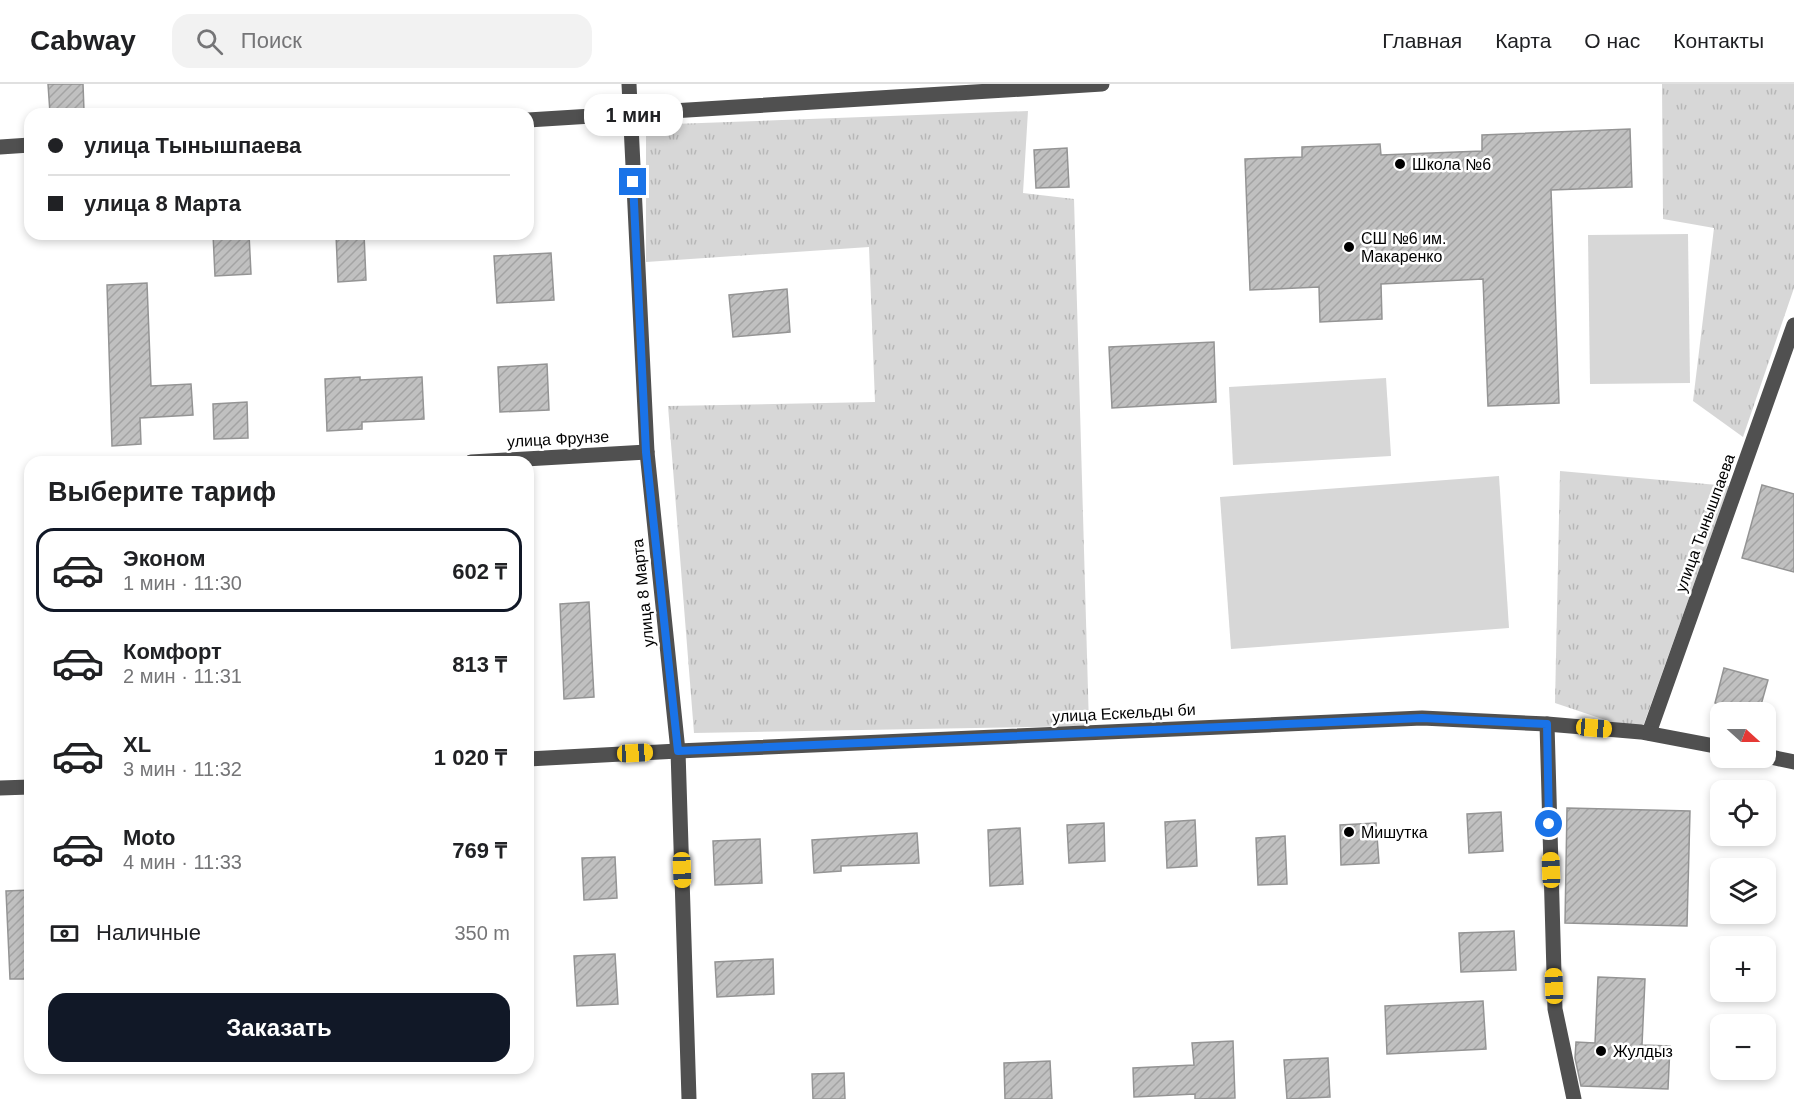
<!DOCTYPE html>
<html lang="ru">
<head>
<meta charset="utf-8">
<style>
	body { margin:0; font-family:Helvetica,sans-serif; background:#f2f2f2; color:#202124; height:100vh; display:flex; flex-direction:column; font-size:22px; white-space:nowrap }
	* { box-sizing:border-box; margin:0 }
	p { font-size:20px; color:#757577 }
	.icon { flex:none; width:33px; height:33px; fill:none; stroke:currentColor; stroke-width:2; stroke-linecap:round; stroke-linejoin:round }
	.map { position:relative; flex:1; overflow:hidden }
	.sheet { position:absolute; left:24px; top:372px; width:510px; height:618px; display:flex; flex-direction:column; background:#fff; border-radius:18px; box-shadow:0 3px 9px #0003 }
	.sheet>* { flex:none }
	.hud { position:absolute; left:24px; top:24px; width:510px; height:132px; border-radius:18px; box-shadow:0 3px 9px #0003; display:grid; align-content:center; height:132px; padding:0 24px; background:#fff }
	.needle { width:39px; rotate:111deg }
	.fabs { position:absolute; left:1710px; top:618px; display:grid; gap:12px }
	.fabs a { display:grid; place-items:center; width:66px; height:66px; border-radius:12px; background:#fff; box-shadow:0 3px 9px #0003; font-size:30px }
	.end { position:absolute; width:27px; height:27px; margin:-14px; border:8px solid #1a73e8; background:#fff; box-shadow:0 0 0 3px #fff }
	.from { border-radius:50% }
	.bubble { position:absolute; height:42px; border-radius:18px; background:#fff; box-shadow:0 3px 9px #0003; font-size:20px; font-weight:800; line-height:42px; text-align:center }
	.car { position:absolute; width:18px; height:36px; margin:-18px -9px; border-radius:8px; box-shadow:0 0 4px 2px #0007; background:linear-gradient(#f5c518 24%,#345 0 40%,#f5c518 0 76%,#345 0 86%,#f5c518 0) }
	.hud b { display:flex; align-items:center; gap:21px; height:57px; font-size:22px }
	.hud b+b { border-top:2px solid #e0e0e0 }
	.hud i { width:15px; height:15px; background:#202124 }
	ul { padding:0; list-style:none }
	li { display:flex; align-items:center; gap:18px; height:84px; margin:0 12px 9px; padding:0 12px; border:3px solid transparent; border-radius:18px }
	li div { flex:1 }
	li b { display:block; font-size:22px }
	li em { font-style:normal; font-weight:800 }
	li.on { border-color:#111827 }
	li>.icon { width:54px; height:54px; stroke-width:1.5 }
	h2 { padding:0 24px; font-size:27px; line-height:72px }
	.pay { display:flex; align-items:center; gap:15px; height:66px; padding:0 24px; font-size:22px }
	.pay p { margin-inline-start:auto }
	.action { display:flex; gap:12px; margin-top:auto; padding:12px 24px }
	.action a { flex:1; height:69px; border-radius:18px; background:#111827; color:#fff; font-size:24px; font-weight:800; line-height:69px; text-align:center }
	header { display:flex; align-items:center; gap:36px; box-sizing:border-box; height:84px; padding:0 30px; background:#fff; border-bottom:2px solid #e0e0e0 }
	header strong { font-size:28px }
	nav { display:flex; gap:33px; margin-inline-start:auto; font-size:21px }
	.search { width:420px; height:54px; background:#f2f2f2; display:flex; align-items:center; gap:15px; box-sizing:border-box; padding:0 21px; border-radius:18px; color:#757577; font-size:22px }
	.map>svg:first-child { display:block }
	.grass { fill:url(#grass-tufts) }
	.garden { fill:#d7d7d7 }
	.building { fill:url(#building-hatch); stroke:#949494; stroke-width:1.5 }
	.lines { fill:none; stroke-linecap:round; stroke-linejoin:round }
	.minor { stroke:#505050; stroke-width:15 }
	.route { stroke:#1a73e8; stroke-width:8 }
	.poi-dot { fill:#000; stroke:#fff; stroke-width:2 }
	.labels { text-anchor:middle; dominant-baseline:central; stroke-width:5; stroke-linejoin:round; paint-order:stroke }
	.poi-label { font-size:16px; fill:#000; stroke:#fff; text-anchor:start }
	.street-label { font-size:16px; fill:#000; stroke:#fff }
</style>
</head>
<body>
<header>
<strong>Cabway</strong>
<div class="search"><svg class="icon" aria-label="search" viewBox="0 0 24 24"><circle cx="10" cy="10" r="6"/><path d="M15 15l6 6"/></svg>Поиск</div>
<nav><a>Главная</a><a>Карта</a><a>О нас</a><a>Контакты</a></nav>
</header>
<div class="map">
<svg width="1794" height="1015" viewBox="0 0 1794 1015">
	<defs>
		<pattern id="grass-tufts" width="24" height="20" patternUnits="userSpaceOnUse" patternTransform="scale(1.5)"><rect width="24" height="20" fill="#d7d7d7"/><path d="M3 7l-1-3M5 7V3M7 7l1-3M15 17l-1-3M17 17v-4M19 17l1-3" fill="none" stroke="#b7b7b7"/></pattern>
		<pattern id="building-hatch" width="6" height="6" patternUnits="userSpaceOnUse" patternTransform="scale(1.5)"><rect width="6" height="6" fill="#c0c0c0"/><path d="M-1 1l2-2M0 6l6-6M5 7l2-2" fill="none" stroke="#a3a3a3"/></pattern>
	</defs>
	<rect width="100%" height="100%" fill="#fff"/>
	<g class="grass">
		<polygon points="1662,0 1794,0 1794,204 1743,353 1693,317 1714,144 1663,135"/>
		<polygon points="1028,27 1023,109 1074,115 1089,642 694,649 668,322 875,318 869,163 646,178 646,41"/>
		<polygon points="1560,387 1729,402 1641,648 1555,619"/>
	</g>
	<g class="garden">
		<polygon points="1688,150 1690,299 1590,300 1588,151"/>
		<polygon points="1386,294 1391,372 1233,381 1229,303"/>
		<polygon points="1499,392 1509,544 1231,565 1220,413"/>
	</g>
	<g class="building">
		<polygon points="48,0 83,0 84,27 50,29"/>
		<polygon points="1630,45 1632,103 1551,106 1559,319 1488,322 1483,195 1381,200 1382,235 1320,238 1319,203 1250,206 1245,75 1302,73 1302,63 1380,60 1381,71 1482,67 1482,51"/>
		<polygon points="1067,64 1069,103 1036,104 1034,66"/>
		<polygon points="213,150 249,150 251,190 215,192"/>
		<polygon points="336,150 364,150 366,196 338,198"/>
		<polygon points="551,169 554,216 497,219 494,172"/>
		<polygon points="147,199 151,302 191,300 193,331 140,334 141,360 112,362 107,201"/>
		<polygon points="787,205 790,248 733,253 729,211"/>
		<polygon points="1214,258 1216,318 1112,324 1109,263"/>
		<polygon points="547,280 549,326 500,328 498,283"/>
		<polygon points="360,293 360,296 422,293 424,335 362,338 362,345 327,347 325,295"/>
		<polygon points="247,318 248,354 214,355 213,320"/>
		<polygon points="1762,401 1794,410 1794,488 1742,474"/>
		<polygon points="589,518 594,613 564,615 560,520"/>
		<polygon points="1724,584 1768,596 1759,628 1750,628 1715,619"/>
		<polygon points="1567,724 1690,727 1687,842 1565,839"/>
		<polygon points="1501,728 1503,767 1469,769 1467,730"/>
		<polygon points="1195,736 1197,782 1167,784 1165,738"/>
		<polygon points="1104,739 1105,777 1069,779 1067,741"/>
		<polygon points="1376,739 1379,779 1341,781 1340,741"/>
		<polygon points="1020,744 1023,800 990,802 988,746"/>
		<polygon points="917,749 919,779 841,782 841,787 814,789 812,756"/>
		<polygon points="1285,752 1287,800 1258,801 1256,754"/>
		<polygon points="760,755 762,799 715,801 713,757"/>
		<polygon points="615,773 617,814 584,816 582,774"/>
		<polygon points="30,806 30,895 10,895 6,807"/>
		<polygon points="1514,847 1516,886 1461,888 1459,849"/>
		<polygon points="615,870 618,920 577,922 574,872"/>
		<polygon points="773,875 774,910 717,913 715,878"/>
		<polygon points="1598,893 1645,895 1642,961 1670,962 1668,1005 1581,1002 1575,974 1576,958 1595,959"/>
		<polygon points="1483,917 1486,965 1387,970 1385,922"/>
		<polygon points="1233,957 1235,1014 1195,1015 1195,1010 1134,1013 1133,984 1194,981 1192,959"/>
		<polygon points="1328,974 1330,1013 1287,1015 1284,976"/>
		<polygon points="1050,977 1052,1015 1005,1015 1004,979"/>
		<polygon points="844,989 845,1015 813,1015 812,990"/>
	</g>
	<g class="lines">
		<g class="minor">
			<polyline points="629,0 647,368 678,667 689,1015"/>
			<polyline points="528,36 1102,0"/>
			<polyline points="0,63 30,61"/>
			<polyline points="471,378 647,368"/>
			<polyline points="1547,640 1555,925 1574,1015"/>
			<polyline points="1649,649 1794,241"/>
			<polyline points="1766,672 1794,678"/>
			<polyline points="528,675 678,667 1422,634 1547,640 1641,648 1720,663"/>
			<polyline points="0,704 30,703"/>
		</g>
	</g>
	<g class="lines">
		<polyline class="route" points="633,98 646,368 678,667 1422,634 1547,640 1549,740"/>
	</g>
	<g class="poi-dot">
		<circle cx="1400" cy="80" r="6"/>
		<circle cx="1349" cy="163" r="6"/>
		<circle cx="1349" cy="748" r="6"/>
		<circle cx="1601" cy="967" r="6"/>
	</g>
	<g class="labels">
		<g class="poi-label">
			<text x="1412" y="80">Школа №6</text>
			<text x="1361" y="154">СШ №6 им.<tspan x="1361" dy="18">Макаренко</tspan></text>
			<text x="1361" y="748">Мишутка</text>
			<text x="1613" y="967">Жулдыз</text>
		</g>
		<g class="street-label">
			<text transform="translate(558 355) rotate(-3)">улица Фрунзе</text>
			<text transform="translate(1705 439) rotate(-70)">улица Тынышпаева</text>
			<text transform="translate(643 509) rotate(-96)">улица 8 Марта</text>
			<text transform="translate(1124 629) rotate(-3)">улица Ескельды би</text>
		</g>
	</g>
</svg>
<div class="fabs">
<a><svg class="needle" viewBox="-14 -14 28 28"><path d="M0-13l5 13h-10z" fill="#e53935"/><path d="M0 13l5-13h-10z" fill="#757577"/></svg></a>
<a><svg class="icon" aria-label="locate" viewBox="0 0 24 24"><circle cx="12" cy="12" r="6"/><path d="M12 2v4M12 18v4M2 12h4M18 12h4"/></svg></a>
<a><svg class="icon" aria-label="layers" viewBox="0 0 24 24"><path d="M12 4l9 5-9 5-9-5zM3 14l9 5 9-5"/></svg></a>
<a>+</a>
<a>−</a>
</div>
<i class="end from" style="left:1549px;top:740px"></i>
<i class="end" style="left:633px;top:98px"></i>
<div class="bubble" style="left:584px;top:10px;width:99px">1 мин</div>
<i class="car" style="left:1594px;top:644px;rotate:95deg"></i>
<i class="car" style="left:635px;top:669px;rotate:87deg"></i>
<i class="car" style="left:682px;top:786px;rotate:178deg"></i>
<i class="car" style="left:1551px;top:786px;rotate:358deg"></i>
<i class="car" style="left:1554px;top:902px;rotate:358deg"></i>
<div class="hud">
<b><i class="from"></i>улица Тынышпаева</b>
<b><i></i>улица 8 Марта</b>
</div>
<section class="sheet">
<h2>Выберите тариф</h2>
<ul>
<li class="on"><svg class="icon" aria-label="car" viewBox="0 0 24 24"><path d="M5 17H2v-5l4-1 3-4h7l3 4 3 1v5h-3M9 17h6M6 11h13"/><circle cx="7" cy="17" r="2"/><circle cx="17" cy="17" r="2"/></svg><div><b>Эконом</b><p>1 мин · 11:30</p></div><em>602 ₸</em></li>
<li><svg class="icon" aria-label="car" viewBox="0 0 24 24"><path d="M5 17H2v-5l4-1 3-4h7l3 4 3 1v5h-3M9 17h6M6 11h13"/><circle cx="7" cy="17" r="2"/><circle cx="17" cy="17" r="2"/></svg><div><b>Комфорт</b><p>2 мин · 11:31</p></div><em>813 ₸</em></li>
<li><svg class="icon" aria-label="car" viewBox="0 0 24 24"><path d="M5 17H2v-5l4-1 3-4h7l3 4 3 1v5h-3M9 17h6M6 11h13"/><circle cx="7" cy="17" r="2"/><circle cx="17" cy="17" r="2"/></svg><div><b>XL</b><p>3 мин · 11:32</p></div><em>1 020 ₸</em></li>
<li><svg class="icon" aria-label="car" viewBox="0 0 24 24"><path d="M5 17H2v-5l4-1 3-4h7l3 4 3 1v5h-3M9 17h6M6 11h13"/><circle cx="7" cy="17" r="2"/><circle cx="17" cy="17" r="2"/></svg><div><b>Moto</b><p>4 мин · 11:33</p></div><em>769 ₸</em></li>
</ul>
<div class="pay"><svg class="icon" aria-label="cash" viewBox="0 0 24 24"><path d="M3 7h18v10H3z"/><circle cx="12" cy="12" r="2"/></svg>Наличные<p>350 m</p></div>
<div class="action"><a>Заказать</a></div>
</section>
</div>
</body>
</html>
